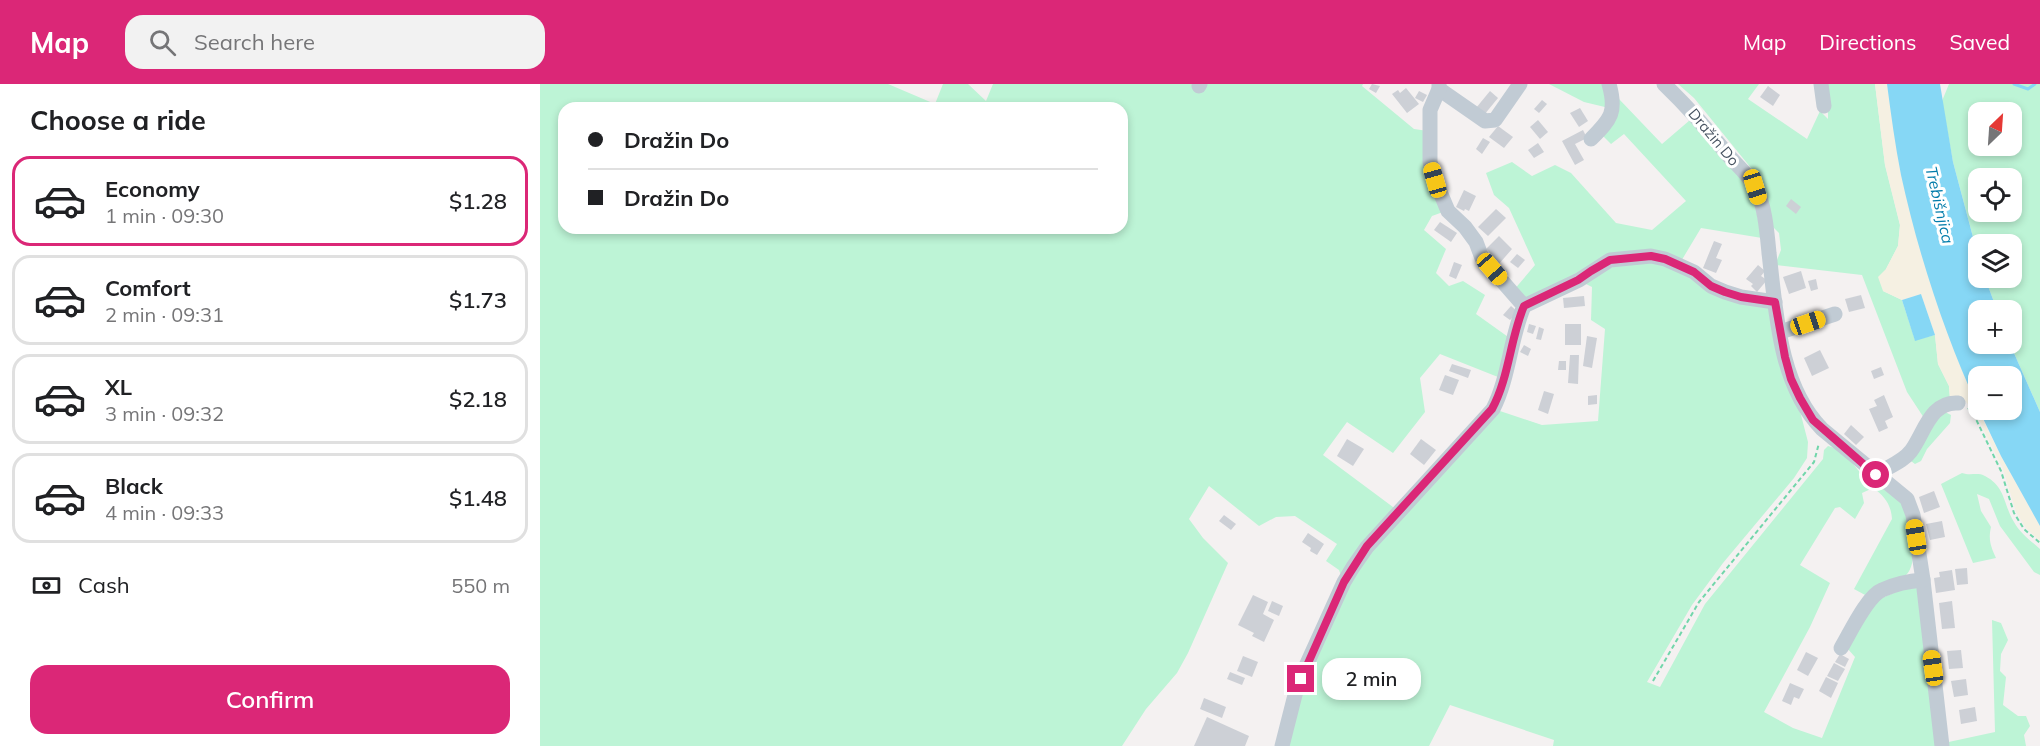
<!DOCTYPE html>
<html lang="en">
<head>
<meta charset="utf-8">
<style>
	body { margin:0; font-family:Mulish,sans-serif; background:#f2f2f2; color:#202124; height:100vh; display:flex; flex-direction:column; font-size:22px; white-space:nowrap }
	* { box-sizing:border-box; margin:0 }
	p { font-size:20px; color:#757577 }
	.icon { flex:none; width:33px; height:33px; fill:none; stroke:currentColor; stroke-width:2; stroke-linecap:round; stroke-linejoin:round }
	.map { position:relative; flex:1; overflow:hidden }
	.drawer { display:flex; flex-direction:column; background:#fff; width:540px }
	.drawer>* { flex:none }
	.guide { position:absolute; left:18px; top:18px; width:570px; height:132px; border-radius:18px; box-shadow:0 3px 9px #0003; display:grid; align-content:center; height:132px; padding:0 30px; background:#fff }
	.needle { width:39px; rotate:25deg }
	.controls { position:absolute; left:1428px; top:18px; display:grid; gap:12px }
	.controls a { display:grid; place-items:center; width:54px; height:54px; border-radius:12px; background:#fff; box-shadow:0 3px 9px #0003; font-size:30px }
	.end { position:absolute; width:27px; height:27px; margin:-14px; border:8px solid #db2777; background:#fff; box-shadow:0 0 0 3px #fff }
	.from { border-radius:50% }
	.bubble { position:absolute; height:42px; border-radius:18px; background:#fff; box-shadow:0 3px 9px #0003; font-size:20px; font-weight:600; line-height:42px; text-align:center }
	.car { position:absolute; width:18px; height:36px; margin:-18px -9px; border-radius:8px; box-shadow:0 0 4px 2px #0007; background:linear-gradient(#f5c518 24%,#345 0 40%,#f5c518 0 76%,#345 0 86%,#f5c518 0) }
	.guide b { display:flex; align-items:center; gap:21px; height:57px; font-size:22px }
	.guide b+b { border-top:2px solid #e0e0e0 }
	.guide i { width:15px; height:15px; background:#202124 }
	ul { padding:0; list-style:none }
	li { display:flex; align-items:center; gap:18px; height:90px; margin:0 12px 9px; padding:0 18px; border:3px solid #e0e0e0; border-radius:18px }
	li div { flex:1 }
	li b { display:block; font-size:22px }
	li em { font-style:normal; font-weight:600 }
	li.selected { border-color:#db2777 }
	li>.icon { width:54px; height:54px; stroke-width:1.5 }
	h2 { padding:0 30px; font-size:27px; line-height:72px }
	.pay { display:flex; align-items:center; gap:15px; height:66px; padding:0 30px; font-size:22px }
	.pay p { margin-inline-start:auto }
	.primary-button { display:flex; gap:12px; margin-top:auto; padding:12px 30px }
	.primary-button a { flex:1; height:69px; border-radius:18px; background:#db2777; color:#fff; font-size:24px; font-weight:600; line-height:69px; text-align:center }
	header { display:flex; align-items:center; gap:36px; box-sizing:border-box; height:84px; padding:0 30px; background:#db2777; color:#fff }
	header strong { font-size:28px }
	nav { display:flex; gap:33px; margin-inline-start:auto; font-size:21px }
	.search { width:420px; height:54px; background:#f2f2f2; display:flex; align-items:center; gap:15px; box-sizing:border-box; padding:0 21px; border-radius:18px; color:#757577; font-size:22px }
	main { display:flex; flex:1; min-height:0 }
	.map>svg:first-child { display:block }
	.green { fill:#bdf4d6; fill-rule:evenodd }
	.sand { fill:#f5f0e2 }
	.water { fill:#86d7f5 }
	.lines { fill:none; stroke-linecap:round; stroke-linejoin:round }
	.stream { stroke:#86d7f5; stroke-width:3 }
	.building { fill:#cdd0d6 }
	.path { stroke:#71d6aa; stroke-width:2; stroke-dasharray:4.5 3; stroke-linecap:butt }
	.minor { stroke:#c1cbd4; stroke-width:15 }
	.route { stroke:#db2777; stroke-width:8 }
	.labels { text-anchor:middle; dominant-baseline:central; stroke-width:6; stroke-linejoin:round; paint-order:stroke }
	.street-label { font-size:15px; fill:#475361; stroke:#fff }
	.water-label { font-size:16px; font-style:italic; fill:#027caa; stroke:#fff }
</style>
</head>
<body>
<header>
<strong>Map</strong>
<div class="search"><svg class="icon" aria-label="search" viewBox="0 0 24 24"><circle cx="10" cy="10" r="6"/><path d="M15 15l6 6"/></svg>Search here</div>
<nav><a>Map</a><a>Directions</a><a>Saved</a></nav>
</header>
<main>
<section class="drawer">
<h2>Choose a ride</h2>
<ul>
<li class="selected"><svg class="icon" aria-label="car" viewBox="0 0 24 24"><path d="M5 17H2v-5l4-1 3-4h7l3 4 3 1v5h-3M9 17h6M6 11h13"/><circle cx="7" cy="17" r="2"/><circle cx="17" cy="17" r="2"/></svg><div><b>Economy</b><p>1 min · 09:30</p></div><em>$1.28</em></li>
<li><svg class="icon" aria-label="car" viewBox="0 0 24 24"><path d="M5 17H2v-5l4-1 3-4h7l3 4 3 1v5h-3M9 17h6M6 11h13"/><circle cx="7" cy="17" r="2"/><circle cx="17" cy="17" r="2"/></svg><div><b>Comfort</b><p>2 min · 09:31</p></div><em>$1.73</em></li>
<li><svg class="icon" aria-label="car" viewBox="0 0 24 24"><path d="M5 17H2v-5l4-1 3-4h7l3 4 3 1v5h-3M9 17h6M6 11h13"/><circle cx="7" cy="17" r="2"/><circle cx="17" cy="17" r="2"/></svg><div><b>XL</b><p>3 min · 09:32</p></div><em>$2.18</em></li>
<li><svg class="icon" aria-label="car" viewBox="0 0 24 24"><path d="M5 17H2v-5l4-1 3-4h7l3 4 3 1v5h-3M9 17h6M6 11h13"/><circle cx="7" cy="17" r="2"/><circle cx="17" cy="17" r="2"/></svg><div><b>Black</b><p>4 min · 09:33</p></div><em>$1.48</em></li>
</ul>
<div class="pay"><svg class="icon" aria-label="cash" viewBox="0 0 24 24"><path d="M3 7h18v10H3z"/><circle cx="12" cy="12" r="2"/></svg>Cash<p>550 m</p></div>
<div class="primary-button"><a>Confirm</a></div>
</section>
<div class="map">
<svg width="1500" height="662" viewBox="0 0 1500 662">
	<rect width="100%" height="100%" fill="#f4f1f1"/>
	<g class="green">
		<path d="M0 0H348L395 20 403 0H428L446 17 453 0H823L822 2 874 45 888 47 903 128 892 132 884 146 906 165 896 189 909 202 923 197 945 211 936 230 971 255 963 295 900 270 880 294 885 328 853 369 807 338 783 371 857 426 803 497 799 486 786 477 797 460 755 432 736 433 719 442 669 402 649 435 663 454 688 479 648 569 637 589 606 625 582 662H0ZM24 24H582V144H24Z"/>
		<polygon points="1009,0 1065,0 1069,24 1044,18"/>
		<polygon points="1138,0 1219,0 1208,15 1267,55 1280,27 1288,35 1288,10 1286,0 1335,0 1345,81 1360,141 1358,162 1346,185 1343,207 1362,216 1375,256 1395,251 1398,280 1409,302 1410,315 1384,334 1367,308 1322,191 1235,181 1241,166 1239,149 1229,139 1223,117 1224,100 1154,14"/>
		<path d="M1409 0H1500V328L1470 260H1472V226H1457L1445 194H1472V160H1438V172L1413 78 1402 17ZM1438 28H1472V62H1438ZM1438 94H1472V128H1438Z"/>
		<polygon points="1079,15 1122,60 1150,36 1212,107 1222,154 1161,144 1140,179 1090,172 984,221 973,207 995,181 969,124 954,111 946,89 972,78 992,92 1015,81 1031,89 1076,139 1112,146 1146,117 1084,50 1071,60 1063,52"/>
		<path d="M1111 174 1228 224 1234 229 1243 285 1261 331 1268 358 1267 374 1254 394 1183 479 1152 521 1107 598 1120 603 1165 520 1283 375 1284 366 1288 362C1307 366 1312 382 1326 394 1334 401 1347 400 1355 407 1370 420 1381 475 1367 490 1358 501 1340 506 1327 512L1314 505 1352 435C1351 421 1345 412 1333 404L1322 409 1324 419 1315 435 1300 423 1295 424 1260 481 1290 499 1270 543 1224 628 1253 644 1282 654 1315 573 1307 564 1335 517 1372 501 1379 506 1400 662H1013L1014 656 910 621 889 662H744L759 608 822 474 954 325 1002 341 1058 337 1065 245 1051 236 1052 203 1040 197 1052 188Z"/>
		<polygon points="1403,327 1411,331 1410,339 1387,365 1381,377 1375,380 1371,377"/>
		<path d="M1422 389C1430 392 1438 388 1445 392 1466 403 1463 420 1474 438 1480 449 1491 457 1500 465V491L1494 488 1460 442 1449 415 1437 410 1441 427 1451 443C1448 456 1451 463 1456 474L1433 479 1401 400Z"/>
		<polygon points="1452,536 1461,539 1468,556 1461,570 1460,587 1466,593 1463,621 1478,632 1486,632 1490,642 1484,651 1486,662 1405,662 1404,659 1455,648"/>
	</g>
	<polygon class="sand" points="1335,0 1347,0 1361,91 1389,193 1411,257 1438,326 1461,372 1500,442 1500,457 1486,444 1476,428 1463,385 1435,328 1425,317 1410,315 1409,302 1398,280 1395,251 1381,210 1362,216 1343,207 1338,193 1346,185 1358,162 1360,141 1345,81"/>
	<g class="water">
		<path d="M1347 0H1400L1413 78 1438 172V194H1445L1457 226H1438V260H1470L1500 328V442L1461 372 1439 326H1472V292H1438V323C1405 252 1378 169 1361 91 1355 61 1351 30 1347 0Z"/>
		<polygon points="1381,210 1395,251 1375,257 1362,216"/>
	</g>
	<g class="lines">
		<polyline class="stream" points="1474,0 1488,5 1495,0"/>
	</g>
	<g class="building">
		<polygon points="832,0 840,2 836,9 829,5"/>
		<polygon points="1228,2 1240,11 1233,22 1220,13"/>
		<polygon points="866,4 879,20 867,29 852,10 858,6 860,9"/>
		<polygon points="879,7 887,11 883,18 875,14"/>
		<polygon points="950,7 958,14 944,31 936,24"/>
		<polygon points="1002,16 1007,20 999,29 994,25"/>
		<polygon points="1040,24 1048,37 1039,43 1030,29"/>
		<polygon points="998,36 1008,48 1000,55 990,43"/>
		<polygon points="958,42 973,53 964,64 949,53"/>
		<polygon points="1043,46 1047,54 1035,60 1044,76 1035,81 1022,57"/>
		<polygon points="943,54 950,58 942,70 936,65"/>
		<polygon points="998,59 1004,68 994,74 988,66"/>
		<polygon points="924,106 936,112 929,127 925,125 924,127 916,123"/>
		<polygon points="1251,115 1261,123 1256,130 1246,122"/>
		<polygon points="956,125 966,134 948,152 938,143"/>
		<polygon points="900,138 917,149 911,158 894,146"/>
		<polygon points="959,152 972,165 958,181 950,173 952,171 946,165"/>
		<polygon points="1174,157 1182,160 1176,174 1182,176 1176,189 1163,184"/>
		<polygon points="977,170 985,176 978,184 970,178"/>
		<polygon points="914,178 922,181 916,195 909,192"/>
		<polygon points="1218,181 1225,187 1221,192 1227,196 1217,208 1211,202 1213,200 1206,195"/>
		<polygon points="1261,187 1266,204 1249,210 1243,193"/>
		<polygon points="1276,195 1278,205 1271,207 1268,197"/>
		<polygon points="1321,211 1325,224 1309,228 1305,215"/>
		<polygon points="1044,212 1045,222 1024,224 1023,214"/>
		<polygon points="971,222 978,228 970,236 963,231"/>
		<polygon points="989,240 996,242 993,250 987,248"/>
		<rect x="1025" y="240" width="16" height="21"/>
		<polygon points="999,243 1004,245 1001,256 996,255"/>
		<polygon points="1047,252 1057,254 1052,284 1043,282"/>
		<polygon points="984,261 991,265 988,272 980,268"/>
		<polygon points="1280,266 1289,284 1272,292 1264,274"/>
		<polygon points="1030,271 1039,271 1038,300 1028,299"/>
		<polygon points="1019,277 1026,277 1026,286 1018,286"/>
		<polygon points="912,280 931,286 928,294 909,287"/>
		<polygon points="1341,283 1344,291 1334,295 1331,287"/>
		<polygon points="905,291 919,296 913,311 899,306"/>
		<polygon points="1004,307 1014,310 1008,330 998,326"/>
		<polygon points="1057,311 1057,320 1048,321 1048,312"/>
		<polygon points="1344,311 1353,333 1345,337 1348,344 1339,348 1329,325 1337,322 1334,316"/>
		<polygon points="1311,341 1324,353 1316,361 1304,350"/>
		<polygon points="807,355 824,365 813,382 797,372"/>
		<polygon points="881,355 896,366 884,381 870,370"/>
		<polygon points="1394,407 1400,423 1384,429 1379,413"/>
		<polygon points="684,431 696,440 691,446 679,437"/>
		<polygon points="1402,437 1405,453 1390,456 1386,440"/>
		<polygon points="768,449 784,460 777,471 770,467 771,464 762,458"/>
		<polygon points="1427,484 1428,500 1417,501 1415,485"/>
		<polygon points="1412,486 1415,506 1396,509 1394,494 1400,493 1399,488"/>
		<polygon points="713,511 728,518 723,530 734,536 724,558 712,552 714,549 698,541"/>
		<polygon points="732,517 743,522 739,532 728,527"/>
		<polygon points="1412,517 1415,544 1402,545 1399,519"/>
		<polygon points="1421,566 1423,584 1409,585 1407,567"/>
		<polygon points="1266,568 1278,574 1268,592 1257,586"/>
		<polygon points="1300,570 1309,575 1305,583 1295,578"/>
		<polygon points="703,572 718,578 712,593 697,587"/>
		<polygon points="1294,579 1305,585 1298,597 1287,592"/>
		<polygon points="690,588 705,594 702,601 687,595"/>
		<polygon points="1286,593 1298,599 1291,614 1279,607"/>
		<polygon points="1426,595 1428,611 1414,613 1411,597"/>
		<polygon points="1250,599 1264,605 1259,615 1254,613 1251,621 1242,617"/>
		<polygon points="664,614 686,623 682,634 660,625"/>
		<polygon points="1435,623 1437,637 1421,640 1419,626"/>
		<polygon points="667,633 709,652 705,662 654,662"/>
	</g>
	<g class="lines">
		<g class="path">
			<polyline points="1428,324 1433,329 1461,387 1474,429 1484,445 1500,459"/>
			<polyline points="1113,597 1159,518 1274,378 1279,359"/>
		</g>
		<g class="minor">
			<path d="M1124 0C1147 22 1168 46 1188 71 1197 81 1208 91 1215 102 1225 121 1227 148 1229 169 1236 228 1239 301 1282 345L1367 415 1373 431 1383 496 1402 662"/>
			<polyline points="1281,0 1284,22"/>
			<polyline points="659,2 660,0"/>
			<polyline points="899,5 945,37 955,36 980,0"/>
			<path d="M1051 55C1071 35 1077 28 1069 0"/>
			<polyline points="984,222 1039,196 1070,176 1111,172 1125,175 1154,188 1171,202 1185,208 1201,213 1235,218"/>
			<polyline points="1240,248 1295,230"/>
			<path d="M1336 391C1347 383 1363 378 1371 367 1384 350 1390 317 1418 319"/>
			<path d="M1301 564C1310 549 1327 512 1342 506 1355 500 1369 497 1383 496"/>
			<path d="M742 662 756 607 765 584 804 498 813 483 827 463 953 325C969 294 970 255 984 222L942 174 936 158 925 143 908 127 895 96 890 78V26L899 5V0"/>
		</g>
	</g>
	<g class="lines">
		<path class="route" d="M761 595 804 498 827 462 952 325C969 294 970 255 984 222L1038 196 1051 187 1070 176 1111 172 1125 175 1154 188 1171 202 1185 208 1201 213 1235 218 1245 273 1251 295 1260 314 1273 336 1336 391"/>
	</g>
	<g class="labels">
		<g class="street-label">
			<text transform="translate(1174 53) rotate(50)">Dražin Do</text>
		</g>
		<g class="water-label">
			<text transform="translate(1400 121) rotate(77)">Trebišnjica</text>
		</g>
	</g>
</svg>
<div class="controls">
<a><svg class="needle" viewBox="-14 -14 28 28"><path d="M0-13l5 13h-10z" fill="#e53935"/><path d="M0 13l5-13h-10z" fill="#757577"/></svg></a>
<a><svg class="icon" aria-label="locate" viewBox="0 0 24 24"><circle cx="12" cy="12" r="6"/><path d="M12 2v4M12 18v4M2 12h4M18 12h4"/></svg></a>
<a><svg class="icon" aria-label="layers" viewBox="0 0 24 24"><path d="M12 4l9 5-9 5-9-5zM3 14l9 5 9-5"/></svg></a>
<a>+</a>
<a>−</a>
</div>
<i class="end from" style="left:1336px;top:391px"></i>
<i class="end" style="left:761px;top:595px"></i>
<div class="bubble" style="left:782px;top:574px;width:99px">2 min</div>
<i class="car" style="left:895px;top:96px;rotate:344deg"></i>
<i class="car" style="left:1215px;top:103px;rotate:163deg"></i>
<i class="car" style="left:952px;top:185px;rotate:139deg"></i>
<i class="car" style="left:1268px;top:239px;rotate:71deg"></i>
<i class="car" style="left:1376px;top:453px;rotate:351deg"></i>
<i class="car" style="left:1393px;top:584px;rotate:352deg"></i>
<div class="guide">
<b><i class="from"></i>Dražin Do</b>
<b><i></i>Dražin Do</b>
</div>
</div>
</main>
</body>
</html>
